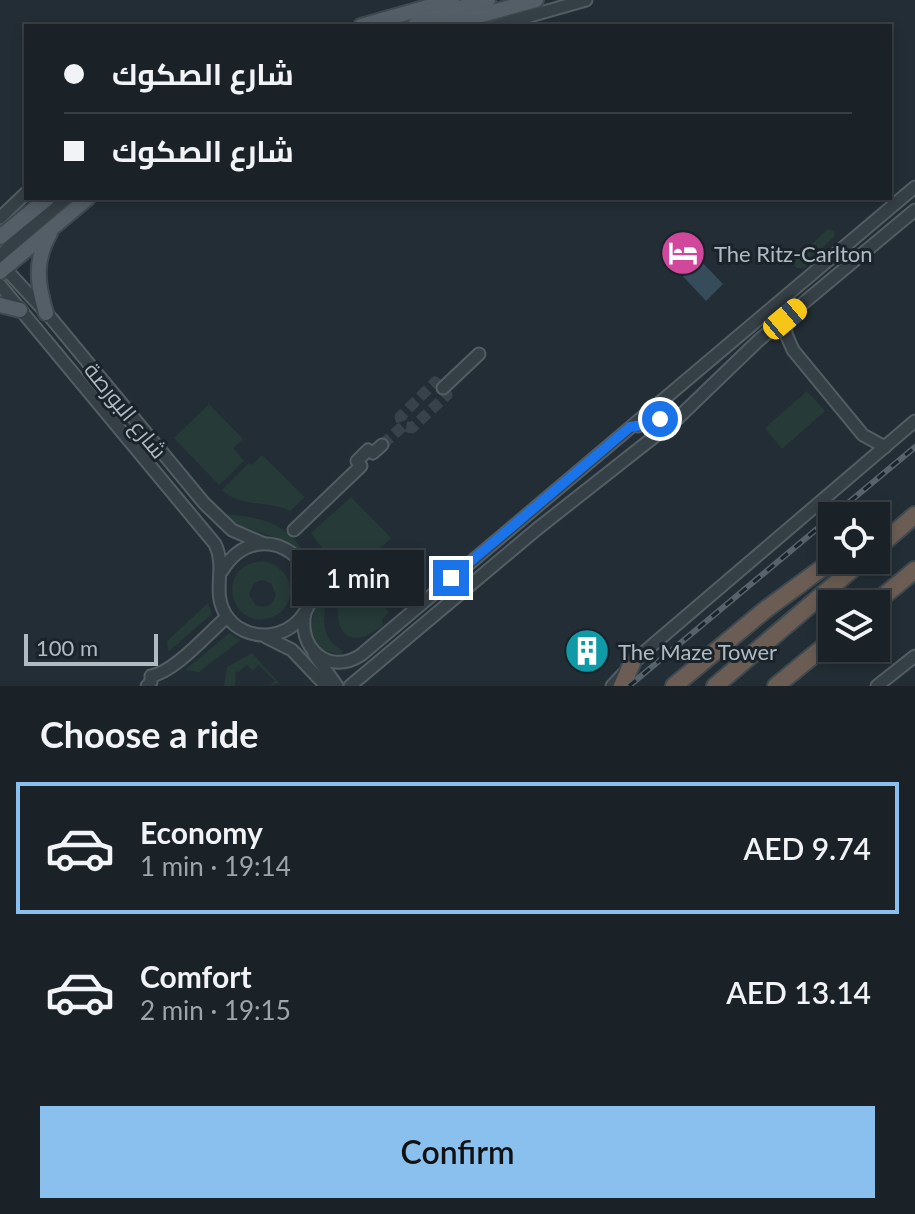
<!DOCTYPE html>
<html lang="en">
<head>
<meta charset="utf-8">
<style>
	body { margin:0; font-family:Lato,Cairo,sans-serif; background:#272f34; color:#f1f3f6; height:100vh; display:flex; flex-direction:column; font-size:30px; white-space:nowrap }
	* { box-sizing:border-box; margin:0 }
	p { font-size:26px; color:#9fa4a8 }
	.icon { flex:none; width:44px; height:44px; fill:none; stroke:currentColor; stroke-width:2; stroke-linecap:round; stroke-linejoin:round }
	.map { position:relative; height:686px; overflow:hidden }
	.sheet { display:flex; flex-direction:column; background:#1a2228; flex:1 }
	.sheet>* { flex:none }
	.hud { position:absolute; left:24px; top:24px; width:868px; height:176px; border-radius:0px; box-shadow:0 4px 12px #0003,0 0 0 2px #383f45; display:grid; align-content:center; height:176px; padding:0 40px; background:#1a2228 }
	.controls { position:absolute; left:818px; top:502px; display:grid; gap:16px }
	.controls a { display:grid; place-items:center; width:72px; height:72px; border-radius:0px; background:#1a2228; box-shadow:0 4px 12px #0003,0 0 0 2px #383f45; font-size:40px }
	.scale { position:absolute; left:24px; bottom:20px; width:134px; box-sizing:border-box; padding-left:8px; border:4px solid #afbac2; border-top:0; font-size:22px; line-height:28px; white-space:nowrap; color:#afbac2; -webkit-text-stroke:6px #1a232a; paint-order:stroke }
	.end { position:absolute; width:36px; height:36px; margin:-18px; border:10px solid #1a73e8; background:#fff; box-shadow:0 0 0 4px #fff }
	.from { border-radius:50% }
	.bubble { position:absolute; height:56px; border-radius:0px; background:#1a2228; box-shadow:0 4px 12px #0003,0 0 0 2px #383f45; font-size:26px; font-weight:600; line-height:56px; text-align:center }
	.car { position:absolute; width:24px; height:48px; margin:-24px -12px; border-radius:10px; box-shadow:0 0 6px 2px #0007; background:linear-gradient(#f5c518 24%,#345 0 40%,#f5c518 0 76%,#345 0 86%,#f5c518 0) }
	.hud b { display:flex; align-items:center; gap:28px; height:76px; font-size:30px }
	.hud b+b { border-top:2px solid #383f45 }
	.hud i { width:20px; height:20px; background:#f1f3f6 }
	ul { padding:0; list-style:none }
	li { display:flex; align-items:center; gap:24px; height:132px; margin:0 16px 12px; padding:0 24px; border:4px solid transparent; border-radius:0px }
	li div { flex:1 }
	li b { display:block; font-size:30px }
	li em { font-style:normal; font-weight:600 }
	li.current { border-color:#89c0ee }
	li>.icon { width:72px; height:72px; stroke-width:1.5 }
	h2 { padding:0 40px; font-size:36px; line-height:96px }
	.button { display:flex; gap:16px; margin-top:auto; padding:16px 40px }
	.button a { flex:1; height:92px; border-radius:0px; background:#89c0ee; color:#111; font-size:32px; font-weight:600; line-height:92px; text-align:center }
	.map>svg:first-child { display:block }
	.green { fill:#263a37; fill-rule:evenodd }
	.water { fill:#364c5b }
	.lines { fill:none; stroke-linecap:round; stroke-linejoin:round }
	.minor-tunnel { stroke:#37424a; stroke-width:11; stroke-dasharray:11 5.5; stroke-linecap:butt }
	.minor-casing { stroke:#525d63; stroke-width:15 }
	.major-casing { stroke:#3e484f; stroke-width:18 }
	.highway-casing { stroke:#3f4a50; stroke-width:20 }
	.minor { stroke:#353f46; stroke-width:11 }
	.major { stroke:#535e66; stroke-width:14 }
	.highway { stroke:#6b5d53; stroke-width:16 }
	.rail-casing { stroke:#57636c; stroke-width:6 }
	.rail { stroke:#1a232a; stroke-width:3; stroke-dasharray:9; stroke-linecap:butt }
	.route { stroke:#1a73e8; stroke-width:10 }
	.labels { text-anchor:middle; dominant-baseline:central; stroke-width:6; stroke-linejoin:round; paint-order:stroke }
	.poi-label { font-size:22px; fill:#afbac2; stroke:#1a232a; text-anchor:start }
	.street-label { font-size:22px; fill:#afbac2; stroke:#1a232a }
</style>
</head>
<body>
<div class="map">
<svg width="915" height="686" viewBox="0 0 915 686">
	<rect width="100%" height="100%" fill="#222d35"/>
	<g class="green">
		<polygon points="828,229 834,231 835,236 809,260 805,268 796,268 794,264 797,257"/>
		<polygon points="807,391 825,411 782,449 765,428"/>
		<polygon points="209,404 243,439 233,448 244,461 219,485 174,438"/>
		<path d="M262 455 305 497 290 511C268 500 240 508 222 490L249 463 252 465Z"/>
		<path d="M351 497 391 538 358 570 373 587 370 591 389 612 382 619 383 625C375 631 364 639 354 638 330 635 341 596 336 577 332 560 321 547 311 533Z"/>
		<path d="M226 514C264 518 288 522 308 559 286 532 250 536 224 516Z"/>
		<path d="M262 561C282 564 296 582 288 602 285 610 278 616 269 618 230 630 214 565 262 561ZM262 580 271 583 276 595C273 605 266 609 256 605L249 595 254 583Z"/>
		<path d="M320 587C333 612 311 632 343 651L341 655 322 650 312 639 310 628Z"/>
		<polygon points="208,603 212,614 168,652 167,641"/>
		<polygon points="229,633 241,640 199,672 185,670"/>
		<polygon points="252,653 279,683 270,686 275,681 259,665 252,671 247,665 239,672 236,671 235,686 224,686 227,667"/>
	</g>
	<polygon class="water" points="696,256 723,284 706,301 679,272"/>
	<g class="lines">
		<polyline class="minor-tunnel" points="382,445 403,426 400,417 435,382 443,388 447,395 412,428 403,426"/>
		<g class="minor-casing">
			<g id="minor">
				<polyline points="495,26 586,0"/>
				<polyline points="0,218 26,193"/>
				<polyline points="0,255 66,198"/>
				<polyline points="0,263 51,318 204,503 232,530 262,543"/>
				<path d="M0 285 215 544C227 568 211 592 226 615 235 629 251 636 268 635 280 634 291 629 300 619 342 570 260 507 222 571"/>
				<polyline points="785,319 786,334 793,350 863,435 885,447"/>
				<polyline points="443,388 479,354"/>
				<polyline points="638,426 658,417 660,424 652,432"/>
				<polyline points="294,530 361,466 357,461 368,450 373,453 382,445"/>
				<path d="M305 613C297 648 329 676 361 655L915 187"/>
				<polyline points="266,637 292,650 326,686"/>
				<polyline points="314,654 337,686"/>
				<path d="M147 686 151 682V676C175 672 208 633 227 617"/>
				<polyline points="350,686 537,529 678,418 759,340 915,210"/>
				<polyline points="612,686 642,654 915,421"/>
				<polyline points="877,686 915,656"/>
			</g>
		</g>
		<g class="major-casing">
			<g id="major">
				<polyline points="361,26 452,0"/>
				<polyline points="414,26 422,19 488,0"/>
				<polyline points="442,26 536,0"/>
				<polyline points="0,237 48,198"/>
				<polyline points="0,272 88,198"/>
				<polyline points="0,305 20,310"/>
				<path d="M46 313C37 283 34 261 50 233"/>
			</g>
		</g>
		<g class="highway-casing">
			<g id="highway">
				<polyline points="876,549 915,515"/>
				<polyline points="874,604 915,570"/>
				<polyline points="622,686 632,663"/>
				<polyline points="674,686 765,610 833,560"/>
				<polyline points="715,686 863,560"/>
				<polyline points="776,686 832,640"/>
			</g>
		</g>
		<use href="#minor" class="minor"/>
		<use href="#major" class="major"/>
		<use href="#highway" class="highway"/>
		<g class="rail-casing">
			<polyline id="rail" points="629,686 915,447"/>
		</g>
		<use href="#rail" class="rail"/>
	</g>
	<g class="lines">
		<polyline class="route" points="451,578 630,427 642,425 655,417 660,419"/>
	</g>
	<defs>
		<g id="hotel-disc" transform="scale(2.3)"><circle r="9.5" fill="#d1479c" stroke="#1a232a"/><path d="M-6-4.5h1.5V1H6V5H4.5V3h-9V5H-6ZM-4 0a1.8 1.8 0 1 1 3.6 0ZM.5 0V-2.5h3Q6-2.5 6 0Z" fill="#fff"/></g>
		<g id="building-disc" transform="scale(2.3)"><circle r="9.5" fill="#0f9aa8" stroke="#1a232a"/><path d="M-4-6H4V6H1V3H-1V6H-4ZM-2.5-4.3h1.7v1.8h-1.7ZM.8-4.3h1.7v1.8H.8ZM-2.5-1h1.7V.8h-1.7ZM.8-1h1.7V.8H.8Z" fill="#fff"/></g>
	</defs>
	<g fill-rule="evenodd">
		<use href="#hotel-disc" x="683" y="253"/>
		<use href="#building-disc" x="587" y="651"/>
	</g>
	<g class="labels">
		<g class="poi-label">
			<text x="714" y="253">The Ritz-Carlton</text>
			<text x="618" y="651">The Maze Tower</text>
		</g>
		<g class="street-label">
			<text transform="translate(126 410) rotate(51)">شارع البورصة</text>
		</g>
	</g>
</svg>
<div class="controls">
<a><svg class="icon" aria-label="locate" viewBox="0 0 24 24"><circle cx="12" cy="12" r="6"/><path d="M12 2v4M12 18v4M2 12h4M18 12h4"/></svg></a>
<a><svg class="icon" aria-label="layers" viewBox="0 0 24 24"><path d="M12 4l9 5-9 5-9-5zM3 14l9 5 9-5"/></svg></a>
</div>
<div class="scale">100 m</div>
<i class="end from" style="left:660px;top:419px"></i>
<i class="end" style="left:451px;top:578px"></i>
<div class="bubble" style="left:292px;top:550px;width:132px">1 min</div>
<i class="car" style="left:785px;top:319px;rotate:50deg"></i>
<div class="hud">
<b><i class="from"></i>شارع الصكوك</b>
<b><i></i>شارع الصكوك</b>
</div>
</div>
<section class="sheet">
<h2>Choose a ride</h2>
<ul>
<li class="current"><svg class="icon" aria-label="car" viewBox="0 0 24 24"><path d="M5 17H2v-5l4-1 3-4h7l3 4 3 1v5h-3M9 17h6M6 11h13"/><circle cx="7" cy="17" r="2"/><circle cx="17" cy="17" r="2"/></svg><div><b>Economy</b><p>1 min · 19:14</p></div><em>AED 9.74</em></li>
<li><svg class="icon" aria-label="car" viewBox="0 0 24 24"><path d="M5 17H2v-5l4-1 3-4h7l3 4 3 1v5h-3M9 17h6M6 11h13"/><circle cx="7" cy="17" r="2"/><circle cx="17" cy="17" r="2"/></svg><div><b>Comfort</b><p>2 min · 19:15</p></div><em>AED 13.14</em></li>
</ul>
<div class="button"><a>Confirm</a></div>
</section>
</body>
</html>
